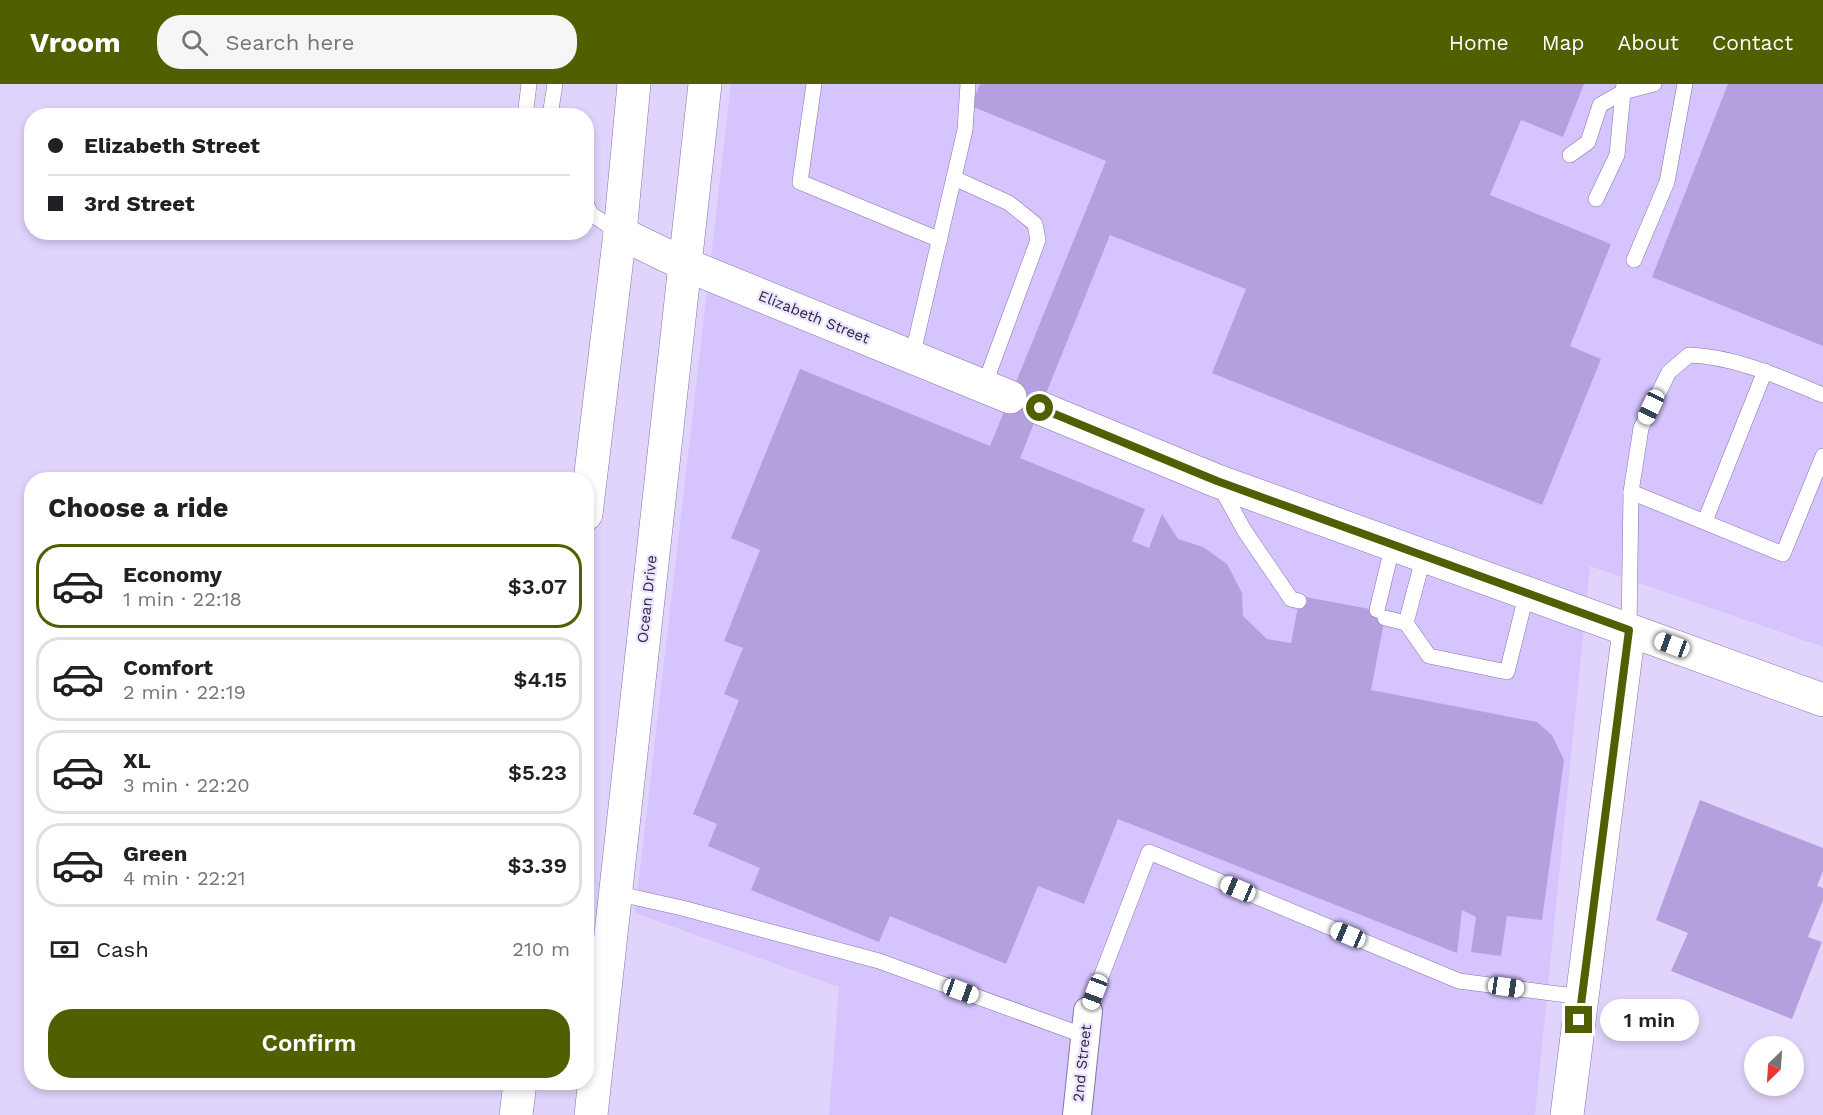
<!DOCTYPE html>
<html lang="en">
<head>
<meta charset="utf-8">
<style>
	body { margin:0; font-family:"Work Sans",sans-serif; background:#f6f6f6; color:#202124; height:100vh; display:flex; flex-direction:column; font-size:22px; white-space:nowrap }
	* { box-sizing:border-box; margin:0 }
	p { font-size:20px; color:#757577 }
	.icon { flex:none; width:33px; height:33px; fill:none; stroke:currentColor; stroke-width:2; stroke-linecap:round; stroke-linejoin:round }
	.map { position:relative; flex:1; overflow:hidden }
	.sheet { position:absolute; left:24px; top:388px; width:570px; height:618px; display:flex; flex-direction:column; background:#fff; border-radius:24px; box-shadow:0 3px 9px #0003 }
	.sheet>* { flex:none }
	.banner { position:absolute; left:24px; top:24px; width:570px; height:132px; border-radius:24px; box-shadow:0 3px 9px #0003; display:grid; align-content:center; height:132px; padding:0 24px; background:#fff }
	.needle { width:39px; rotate:205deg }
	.controls { position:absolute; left:1744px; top:952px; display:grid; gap:12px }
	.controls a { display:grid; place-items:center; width:60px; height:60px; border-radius:50%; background:#fff; box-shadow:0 3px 9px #0003; font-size:30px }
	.end { position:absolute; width:27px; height:27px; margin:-14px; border:8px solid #525f00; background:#fff; box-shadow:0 0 0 3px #fff }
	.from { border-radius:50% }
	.bubble { position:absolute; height:42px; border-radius:21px; background:#fff; box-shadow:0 3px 9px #0003; font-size:20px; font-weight:600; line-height:42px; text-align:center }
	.car { position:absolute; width:18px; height:36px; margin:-18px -9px; border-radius:8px; box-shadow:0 0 4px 2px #0007; background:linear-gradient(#fff 24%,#345 0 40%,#fff 0 76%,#345 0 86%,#fff 0) }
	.banner b { display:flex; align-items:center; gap:21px; height:57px; font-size:22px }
	.banner b+b { border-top:2px solid #e0e0e0 }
	.banner i { width:15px; height:15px; background:#202124 }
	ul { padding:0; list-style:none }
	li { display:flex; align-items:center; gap:18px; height:84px; margin:0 12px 9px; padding:0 12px; border:3px solid #e0e0e0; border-radius:24px }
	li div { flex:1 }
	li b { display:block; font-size:22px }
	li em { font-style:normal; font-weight:600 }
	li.on { border-color:#525f00 }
	li>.icon { width:54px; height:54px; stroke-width:1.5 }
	h2 { padding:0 24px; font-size:27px; line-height:72px }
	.pay { display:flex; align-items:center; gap:15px; height:66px; padding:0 24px; font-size:22px }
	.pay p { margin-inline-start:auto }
	.cta { display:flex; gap:12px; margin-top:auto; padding:12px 24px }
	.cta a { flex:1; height:69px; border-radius:24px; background:#525f00; color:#fff; font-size:24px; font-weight:600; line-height:69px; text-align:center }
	header { display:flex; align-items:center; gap:36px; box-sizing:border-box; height:84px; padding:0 30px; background:#525f00; color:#fff }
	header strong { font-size:28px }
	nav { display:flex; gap:33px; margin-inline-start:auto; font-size:21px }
	.search { width:420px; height:54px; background:#f6f6f6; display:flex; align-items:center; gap:15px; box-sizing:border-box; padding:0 21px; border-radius:24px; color:#757577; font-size:22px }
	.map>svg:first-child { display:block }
	.built { fill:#d6c4fe }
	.building { fill:#b4a0df }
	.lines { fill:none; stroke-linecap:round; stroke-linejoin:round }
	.service-casing { stroke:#8672ae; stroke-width:16 }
	.minor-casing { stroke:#8672ae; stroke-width:30 }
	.tertiary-casing { stroke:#8672ae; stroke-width:34 }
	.secondary-casing { stroke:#8672ae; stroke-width:34 }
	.primary-casing { stroke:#8672ae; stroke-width:34 }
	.service { stroke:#fff; stroke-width:15 }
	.minor { stroke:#fff; stroke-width:28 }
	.tertiary { stroke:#fff; stroke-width:33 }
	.secondary { stroke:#fff; stroke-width:33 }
	.primary { stroke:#fff; stroke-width:33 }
	.route { stroke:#525f00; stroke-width:8 }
	.labels { text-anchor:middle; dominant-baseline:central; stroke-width:4.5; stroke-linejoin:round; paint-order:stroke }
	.street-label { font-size:15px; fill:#302841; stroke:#ece4ff }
</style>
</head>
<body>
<header>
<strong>Vroom</strong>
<div class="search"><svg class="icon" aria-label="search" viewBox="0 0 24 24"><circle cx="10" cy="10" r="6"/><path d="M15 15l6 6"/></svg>Search here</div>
<nav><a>Home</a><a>Map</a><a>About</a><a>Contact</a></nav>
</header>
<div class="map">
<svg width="1823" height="1031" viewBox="0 0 1823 1031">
	<rect width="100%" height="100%" fill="#e0d4fc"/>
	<polygon class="built" points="731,0 1823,0 1823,563 1590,482 1535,1031 829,1031 839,903 635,829"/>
	<g class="building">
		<polygon points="980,0 1584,0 1563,53 1521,36 1490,111 1611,160 1570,262 1601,275 1542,421 1212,289 1246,205 1110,151 1020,374 1145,425 1132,457 1149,464 1162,430 1178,455 1203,463 1227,480 1242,509 1243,532 1267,555 1291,559 1300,512 1386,528 1371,606 1537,638 1552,651 1564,676 1542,836 1507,832 1501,872 1471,868 1476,833 1462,826 1457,869 1118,735 1084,820 1038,802 1006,880 890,832 879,858 751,806 760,784 708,762 717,740 693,730 739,616 724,610 743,564 724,557 760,466 731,454 800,285 990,362 1106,77 971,22"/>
		<polygon points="1728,0 1823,0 1823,262 1652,193"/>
		<polygon points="1700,716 1823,764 1823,787 1817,802 1823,804 1823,816 1808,853 1822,858 1792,935 1671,887 1688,849 1656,836"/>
	</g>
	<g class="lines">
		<g class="service-casing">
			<g id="service">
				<polyline points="814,0 800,98 940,156"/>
				<polyline points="525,32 529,0"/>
				<polyline points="550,32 555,0"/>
				<polyline points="1570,71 1588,58 1600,21 1623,8 1624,0"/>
				<polyline points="954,94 1009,119 1035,140 1038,156 984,302"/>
				<polyline points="1596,115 1617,71 1623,8 1654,0"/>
				<polyline points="586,119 591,130 620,149"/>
				<polyline points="1634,176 1667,98 1685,0"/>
				<polyline points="912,273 965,46 968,0"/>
				<polyline points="1220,402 1244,446 1291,515 1299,517"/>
				<polyline points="1631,408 1783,470 1823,372"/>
				<polyline points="1705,437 1765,287"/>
				<polyline points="1424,471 1406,539 1429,572 1507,588 1527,508"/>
				<polyline points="1377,526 1393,460"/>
				<polyline points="1385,534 1406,539"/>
				<path d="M1629 546 1631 408 1641 344 1669 288 1689 271C1737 273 1779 293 1823 311"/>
				<polyline points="615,809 682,824 879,877 1085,952"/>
				<polyline points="1088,927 1149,768 1459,897 1582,913"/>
			</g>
		</g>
		<g class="minor-casing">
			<polyline id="minor" points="1077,1031 1088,927"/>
		</g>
		<g class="tertiary-casing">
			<g id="tertiary">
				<polyline points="620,149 684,180 1010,313"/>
				<polyline points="1040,324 1217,397 1629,546"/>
			</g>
		</g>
		<g class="secondary-casing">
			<polyline id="secondary" points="1567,1031 1629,546 1823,616"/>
		</g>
		<g class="primary-casing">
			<g id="primary">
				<polyline points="586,430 620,149 634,0"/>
				<polyline points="516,1031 520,999"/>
				<polyline points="591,1031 705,0"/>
			</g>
		</g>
		<use href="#service" class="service"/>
		<use href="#minor" class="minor"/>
		<use href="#tertiary" class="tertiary"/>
		<use href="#secondary" class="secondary"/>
		<use href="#primary" class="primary"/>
	</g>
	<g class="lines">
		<polyline class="route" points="1040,324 1217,397 1629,546 1579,936"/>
	</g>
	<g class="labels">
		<g class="street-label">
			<text transform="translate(814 233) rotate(22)">Elizabeth Street</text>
			<text transform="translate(647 515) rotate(-84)">Ocean Drive</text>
			<text transform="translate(1082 979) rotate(-84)">2nd Street</text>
		</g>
	</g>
</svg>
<div class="controls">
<a><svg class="needle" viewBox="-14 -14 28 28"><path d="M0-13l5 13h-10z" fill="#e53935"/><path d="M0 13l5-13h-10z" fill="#757577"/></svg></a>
</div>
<i class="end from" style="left:1040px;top:324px"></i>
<i class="end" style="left:1579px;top:936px"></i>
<div class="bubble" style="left:1600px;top:915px;width:99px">1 min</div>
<i class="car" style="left:1651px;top:323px;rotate:205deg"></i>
<i class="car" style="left:1672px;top:561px;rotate:290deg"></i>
<i class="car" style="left:1238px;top:805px;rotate:293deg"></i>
<i class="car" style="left:1348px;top:851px;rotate:293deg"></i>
<i class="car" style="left:1506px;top:903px;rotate:98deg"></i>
<i class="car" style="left:961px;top:907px;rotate:110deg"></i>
<i class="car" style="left:1095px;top:908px;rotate:201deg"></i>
<div class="banner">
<b><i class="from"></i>Elizabeth Street</b>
<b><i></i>3rd Street</b>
</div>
<section class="sheet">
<h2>Choose a ride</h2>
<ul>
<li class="on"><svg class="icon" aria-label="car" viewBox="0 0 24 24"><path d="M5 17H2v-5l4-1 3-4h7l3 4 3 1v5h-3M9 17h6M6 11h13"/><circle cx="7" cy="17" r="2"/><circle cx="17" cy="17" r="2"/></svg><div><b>Economy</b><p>1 min · 22:18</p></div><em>$3.07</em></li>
<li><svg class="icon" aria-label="car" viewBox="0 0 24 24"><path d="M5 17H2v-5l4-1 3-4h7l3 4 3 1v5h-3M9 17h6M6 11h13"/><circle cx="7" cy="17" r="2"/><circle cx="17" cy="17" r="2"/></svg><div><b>Comfort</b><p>2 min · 22:19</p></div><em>$4.15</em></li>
<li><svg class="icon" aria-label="car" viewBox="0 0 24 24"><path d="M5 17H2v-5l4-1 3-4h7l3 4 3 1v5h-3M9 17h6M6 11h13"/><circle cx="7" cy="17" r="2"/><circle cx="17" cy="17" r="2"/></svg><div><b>XL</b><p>3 min · 22:20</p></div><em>$5.23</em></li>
<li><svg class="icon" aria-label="car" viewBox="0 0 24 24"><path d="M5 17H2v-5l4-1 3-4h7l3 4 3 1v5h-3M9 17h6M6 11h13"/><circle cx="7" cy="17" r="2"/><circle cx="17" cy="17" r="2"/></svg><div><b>Green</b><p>4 min · 22:21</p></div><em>$3.39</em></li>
</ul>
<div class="pay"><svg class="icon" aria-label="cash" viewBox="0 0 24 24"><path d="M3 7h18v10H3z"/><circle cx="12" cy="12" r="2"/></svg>Cash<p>210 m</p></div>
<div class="cta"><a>Confirm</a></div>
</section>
</div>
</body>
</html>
